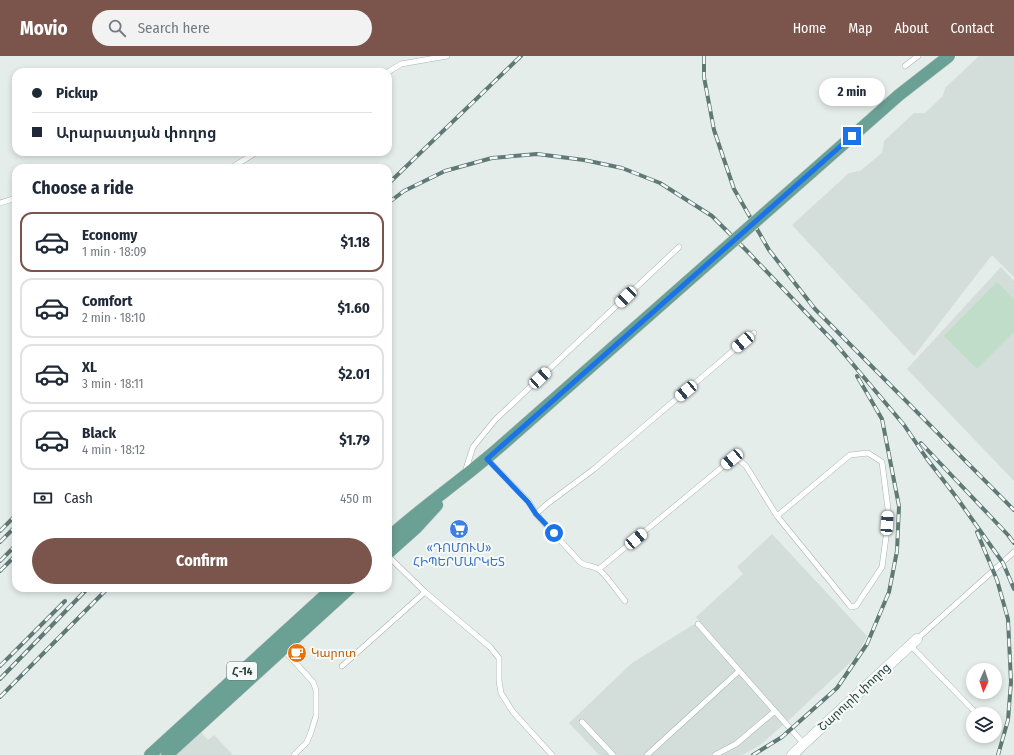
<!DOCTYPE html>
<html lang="en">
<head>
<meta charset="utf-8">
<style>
	body { margin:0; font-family:"Fira Sans Condensed","Noto Sans Armenian",sans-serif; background:#f2f2f3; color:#1f2937; height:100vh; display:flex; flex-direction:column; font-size:15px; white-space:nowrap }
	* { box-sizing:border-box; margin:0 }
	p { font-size:13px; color:#747a83 }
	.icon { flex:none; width:22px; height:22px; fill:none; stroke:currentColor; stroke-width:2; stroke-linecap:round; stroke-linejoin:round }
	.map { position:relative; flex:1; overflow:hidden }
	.sheet { position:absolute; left:12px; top:108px; width:380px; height:428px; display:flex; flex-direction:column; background:#fff; border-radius:12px; box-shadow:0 2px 6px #0003 }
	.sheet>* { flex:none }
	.guide { position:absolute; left:12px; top:12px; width:380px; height:88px; border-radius:12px; box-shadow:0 2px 6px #0003; display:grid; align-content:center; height:88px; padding:0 20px; background:#fff }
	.needle { width:26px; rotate:183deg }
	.fabs { position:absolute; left:966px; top:607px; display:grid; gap:8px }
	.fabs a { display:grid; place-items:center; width:36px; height:36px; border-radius:50%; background:#fff; box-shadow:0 2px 6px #0003; font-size:20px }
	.end { position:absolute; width:18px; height:18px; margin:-9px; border:5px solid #1a73e8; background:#fff; box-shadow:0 0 0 2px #fff }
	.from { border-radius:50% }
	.bubble { position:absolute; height:28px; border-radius:14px; background:#fff; box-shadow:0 2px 6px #0003; font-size:13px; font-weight:700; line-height:28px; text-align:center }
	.car { position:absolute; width:12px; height:24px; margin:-12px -6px; border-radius:5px; box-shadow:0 0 3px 1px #0007; background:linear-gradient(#fff 24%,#345 0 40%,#fff 0 76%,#345 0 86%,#fff 0) }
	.guide b { display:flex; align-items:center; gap:14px; height:38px; font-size:15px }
	.guide b+b { border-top:1px solid #e0e1e3 }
	.guide i { width:10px; height:10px; background:#1f2937 }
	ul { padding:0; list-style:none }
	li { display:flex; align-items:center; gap:12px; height:60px; margin:0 8px 6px; padding:0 12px; border:2px solid #e0e1e3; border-radius:12px }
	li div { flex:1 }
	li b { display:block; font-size:15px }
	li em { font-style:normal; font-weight:700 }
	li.current { border-color:#7b554b }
	li>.icon { width:36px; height:36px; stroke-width:1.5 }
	h2 { padding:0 20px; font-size:18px; line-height:48px }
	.pay { display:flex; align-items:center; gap:10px; height:44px; padding:0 20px; font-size:15px }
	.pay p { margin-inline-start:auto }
	.action { display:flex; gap:8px; margin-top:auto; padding:8px 20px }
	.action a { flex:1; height:46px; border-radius:24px; background:#7b554b; color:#fff; font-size:16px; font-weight:700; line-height:46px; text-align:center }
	header { display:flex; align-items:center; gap:24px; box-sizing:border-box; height:56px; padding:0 20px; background:#7b554b; color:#fff }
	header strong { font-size:19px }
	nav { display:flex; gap:22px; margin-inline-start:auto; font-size:14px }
	.search { width:280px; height:36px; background:#f2f2f3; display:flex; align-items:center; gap:10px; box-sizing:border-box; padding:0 14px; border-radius:22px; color:#747a83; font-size:15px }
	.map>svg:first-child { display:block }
	.built { fill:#d3ddd9 }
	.green { fill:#bfddc8 }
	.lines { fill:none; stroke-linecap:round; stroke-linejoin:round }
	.lane-casing { stroke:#a7b5b1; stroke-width:6 }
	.street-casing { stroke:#a7b5b1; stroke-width:11 }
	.primary-casing { stroke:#c2c9c7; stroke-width:13 }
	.lane { stroke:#fff; stroke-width:5 }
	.street { stroke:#fff; stroke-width:10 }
	.primary { stroke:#6ba095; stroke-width:12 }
	.rail-casing { stroke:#5f7973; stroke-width:4 }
	.rail { stroke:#f5faf8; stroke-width:2.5; stroke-dasharray:8; stroke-linecap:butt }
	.primary-bridge-casing { stroke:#c2c9c7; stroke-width:13; stroke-linecap:butt }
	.primary-bridge { stroke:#6ba095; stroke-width:12 }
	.route { stroke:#1a73e8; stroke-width:5 }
	.labels { text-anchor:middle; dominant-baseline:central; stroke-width:4; stroke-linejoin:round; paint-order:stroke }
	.shield { fill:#f5faf8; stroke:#637672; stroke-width:1 }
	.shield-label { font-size:11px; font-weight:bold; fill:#243e38 }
	.shop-label { font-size:12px; fill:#366cbe; stroke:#f5faf8 }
	.food-label { font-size:12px; fill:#c56008; stroke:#f5faf8; text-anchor:start }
	.street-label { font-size:12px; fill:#243e38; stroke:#f5faf8 }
</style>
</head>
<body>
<header>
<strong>Movio</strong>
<div class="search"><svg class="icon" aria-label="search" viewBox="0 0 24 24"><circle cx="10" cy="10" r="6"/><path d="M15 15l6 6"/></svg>Search here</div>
<nav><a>Home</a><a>Map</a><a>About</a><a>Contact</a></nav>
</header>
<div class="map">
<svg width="1014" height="699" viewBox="0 0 1014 699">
	<rect width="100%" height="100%" fill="#e5edea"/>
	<g class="built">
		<polygon points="979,0 1014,0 1014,221 992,199 914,300 792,169 849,117 860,115 882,97 884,85 914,57 925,57 943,40 945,32"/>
		<polygon points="1001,211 1014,225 1014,425 907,313"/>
		<polygon points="772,478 867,580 856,601 790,663 760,689 742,699 599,699 569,667 632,607 699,565 696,561 743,518 737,511"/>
		<polygon points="199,674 208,684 214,679 233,699 173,699"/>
	</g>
	<polygon class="green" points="997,226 1014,243 1014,276 977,313 944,280"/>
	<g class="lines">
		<g class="lane-casing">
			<g id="lane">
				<polyline points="905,10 918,0"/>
				<polyline points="388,16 401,8 447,0"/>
				<polyline points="231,112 257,96"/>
				<polyline points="0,147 16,142"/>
				<polyline points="487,403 529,446 536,458 547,448 594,413 754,277"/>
				<polyline points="465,416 473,391 495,364 679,191"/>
				<path d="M536 458 580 506C586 511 593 509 598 513 606 518 618 537 625 545"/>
				<polyline points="388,500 425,536 490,591 499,602 499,625 501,637 513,656 552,699"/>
				<polyline points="599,513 732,403 738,403 746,410 777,460 847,546 851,551 856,550 882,511 886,481 888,453 882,406 868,397 850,399 777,460"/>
				<polyline points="698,568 804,688"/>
				<polyline points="917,583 1014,496"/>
				<polyline points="910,589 977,658"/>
				<polyline points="283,593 313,626 316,634 316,660 311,676 307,686 294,699"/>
				<polyline points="342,610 425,536"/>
				<polyline points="582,666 613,699"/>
				<polyline points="647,699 739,615"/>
				<polyline points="715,699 736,688 775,655"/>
			</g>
		</g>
		<g class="street-casing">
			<polyline id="street" points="792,699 917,583"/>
		</g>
		<g class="primary-casing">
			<g id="primary">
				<path d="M388 482C424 449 465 422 502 389"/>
				<polyline points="388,497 416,472 437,449"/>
				<polyline points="150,699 333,532"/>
				<polyline points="167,699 350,532"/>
			</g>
		</g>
		<use href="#lane" class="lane"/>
		<use href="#street" class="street"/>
		<use href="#primary" class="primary"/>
		<g class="rail-casing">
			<g id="rail">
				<polyline points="704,0 704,21 714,74 734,133 769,194 815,253 1014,454"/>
				<polyline points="388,128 521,0"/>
				<polyline points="388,147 404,135 445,115 492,102 537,98 584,104 622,112 660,127 712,160 747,195 835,287 904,369 927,403 957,442 1003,507 1014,533"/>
				<polyline points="921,387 1008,479 1014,487"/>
				<polyline points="0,475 16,459"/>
				<polyline points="977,476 997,524 1008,563 1011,626 1008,664 998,699"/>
				<polyline points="0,486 16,470"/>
				<polyline points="0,505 16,489"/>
				<polyline points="0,515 16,499"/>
				<polyline points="0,610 65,545"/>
				<polyline points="0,623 88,532"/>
				<polyline points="0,641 108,532"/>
				<polyline points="753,699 782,681 837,632 867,588 889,536 897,495 899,450 882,363 857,320"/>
			</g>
		</g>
		<use href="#rail" class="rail"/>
		<g class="primary-bridge-casing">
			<polyline id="primary-bridge" points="502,389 899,39 949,0"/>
		</g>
		<use href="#primary-bridge" class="primary-bridge"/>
	</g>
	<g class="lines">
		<polyline class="route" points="554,477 536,458 528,446 487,403 852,80"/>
	</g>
	<defs>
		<g id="supermarket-disc" transform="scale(1)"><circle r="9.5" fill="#3f7fe0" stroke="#f5faf8"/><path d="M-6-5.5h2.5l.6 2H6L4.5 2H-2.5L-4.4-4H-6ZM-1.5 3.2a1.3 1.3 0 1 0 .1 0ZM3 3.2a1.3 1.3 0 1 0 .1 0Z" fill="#fff"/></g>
		<g id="cafe-disc" transform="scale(1)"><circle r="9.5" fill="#e8710a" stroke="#f5faf8"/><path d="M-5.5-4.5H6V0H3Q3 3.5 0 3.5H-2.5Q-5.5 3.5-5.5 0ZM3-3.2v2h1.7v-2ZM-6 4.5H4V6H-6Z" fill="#fff"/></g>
	</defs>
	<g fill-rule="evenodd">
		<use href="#supermarket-disc" x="459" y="473"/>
		<use href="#cafe-disc" x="297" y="597"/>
	</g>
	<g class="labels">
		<rect class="shield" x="227" y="606" width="30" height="18" rx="3"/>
		<g class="shield-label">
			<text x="242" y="615">Հ-14</text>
		</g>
		<g class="shop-label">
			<text x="459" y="492">«ԴՈՄՈՒՍ»<tspan x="459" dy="14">ՀԻՊԵՐՄԱՐԿԵՏ</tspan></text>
		</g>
		<g class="food-label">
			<text x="311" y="597">Կարոտ</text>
		</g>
		<g class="street-label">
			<text transform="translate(854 641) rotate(-43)">Շարուրի փողոց</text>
		</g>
	</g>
</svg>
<div class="fabs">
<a><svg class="needle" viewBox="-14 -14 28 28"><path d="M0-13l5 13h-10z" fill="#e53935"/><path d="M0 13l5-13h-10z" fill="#747a83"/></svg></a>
<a><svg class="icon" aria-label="layers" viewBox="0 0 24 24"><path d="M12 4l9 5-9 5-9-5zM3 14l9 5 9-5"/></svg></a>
</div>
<i class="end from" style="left:554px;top:477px"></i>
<i class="end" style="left:852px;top:80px"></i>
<div class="bubble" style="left:819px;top:22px;width:66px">2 min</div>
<i class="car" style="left:626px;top:241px;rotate:226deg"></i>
<i class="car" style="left:743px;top:286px;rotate:230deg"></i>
<i class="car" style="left:540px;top:322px;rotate:47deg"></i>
<i class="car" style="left:686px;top:335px;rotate:230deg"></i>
<i class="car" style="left:732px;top:403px;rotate:230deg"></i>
<i class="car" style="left:887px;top:467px;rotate:4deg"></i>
<i class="car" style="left:636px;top:483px;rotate:50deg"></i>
<div class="guide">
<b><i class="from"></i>Pickup</b>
<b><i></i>Արարատյան փողոց</b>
</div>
<section class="sheet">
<h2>Choose a ride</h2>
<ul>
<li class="current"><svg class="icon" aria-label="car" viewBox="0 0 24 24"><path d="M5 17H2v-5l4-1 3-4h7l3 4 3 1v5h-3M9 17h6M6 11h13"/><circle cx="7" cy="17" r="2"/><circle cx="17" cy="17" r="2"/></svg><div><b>Economy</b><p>1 min · 18:09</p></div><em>$1.18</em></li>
<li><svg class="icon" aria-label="car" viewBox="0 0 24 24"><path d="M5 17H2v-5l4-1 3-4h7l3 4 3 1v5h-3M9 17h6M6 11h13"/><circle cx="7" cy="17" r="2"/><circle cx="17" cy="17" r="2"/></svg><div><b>Comfort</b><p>2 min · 18:10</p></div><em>$1.60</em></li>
<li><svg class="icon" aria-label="car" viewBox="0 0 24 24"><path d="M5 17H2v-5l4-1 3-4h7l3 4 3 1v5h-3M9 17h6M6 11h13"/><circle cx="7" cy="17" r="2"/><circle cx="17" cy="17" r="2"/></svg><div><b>XL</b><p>3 min · 18:11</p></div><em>$2.01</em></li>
<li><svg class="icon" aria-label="car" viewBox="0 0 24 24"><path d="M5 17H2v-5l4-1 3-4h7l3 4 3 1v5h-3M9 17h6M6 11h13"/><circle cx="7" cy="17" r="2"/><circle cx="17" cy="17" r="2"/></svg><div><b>Black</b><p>4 min · 18:12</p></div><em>$1.79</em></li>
</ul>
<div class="pay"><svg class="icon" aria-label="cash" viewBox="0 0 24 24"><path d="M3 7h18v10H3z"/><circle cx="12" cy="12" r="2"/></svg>Cash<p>450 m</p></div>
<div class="action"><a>Confirm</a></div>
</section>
</div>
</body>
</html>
